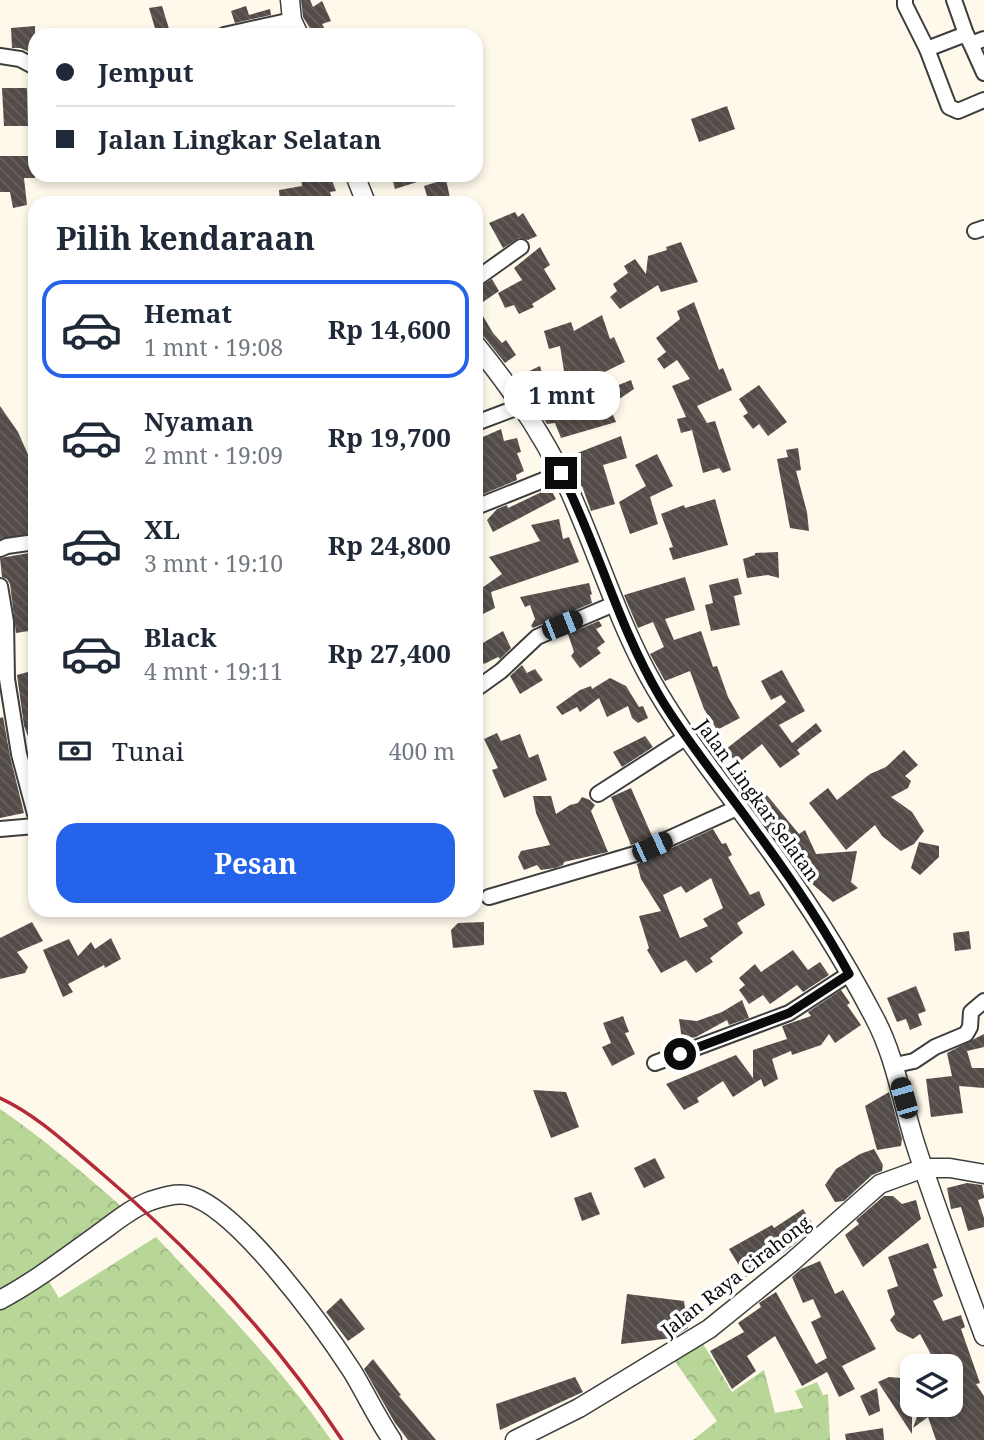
<!DOCTYPE html>
<html lang="id">
<head>
<meta charset="utf-8">
<style>
	body { margin:0; font-family:"Noto Serif",serif; background:#f6f6f7; color:#1f2937; height:100vh; display:flex; flex-direction:column; font-size:26px; white-space:nowrap }
	* { box-sizing:border-box; margin:0 }
	p { font-size:23px; color:#747a83 }
	.icon { flex:none; width:38px; height:38px; fill:none; stroke:currentColor; stroke-width:2; stroke-linecap:round; stroke-linejoin:round }
	.map { position:relative; flex:1; overflow:hidden }
	.sheet { position:absolute; left:28px; top:196px; width:455px; height:721px; display:flex; flex-direction:column; background:#fff; border-radius:21px; box-shadow:0 4px 10px #0003 }
	.sheet>* { flex:none }
	.top-card { position:absolute; left:28px; top:28px; width:455px; height:154px; border-radius:21px; box-shadow:0 4px 10px #0003; display:grid; align-content:center; height:154px; padding:0 28px; background:#fff }
	.controls { position:absolute; left:900px; top:1354px; display:grid; gap:14px }
	.controls a { display:grid; place-items:center; width:63px; height:63px; border-radius:14px; background:#fff; box-shadow:0 4px 10px #0003; font-size:35px }
	.end { position:absolute; width:32px; height:32px; margin:-16px; border:9px solid #0b0b0b; background:#fff; box-shadow:0 0 0 4px #fff }
	.from { border-radius:50% }
	.bubble { position:absolute; height:49px; border-radius:21px; background:#fff; box-shadow:0 4px 10px #0003; font-size:23px; font-weight:700; line-height:49px; text-align:center }
	.car { position:absolute; width:21px; height:42px; margin:-21px -10px; border-radius:9px; box-shadow:0 0 5px 2px #0007; background:linear-gradient(#222 24%,#8ab4d8 0 40%,#222 0 76%,#8ab4d8 0 86%,#222 0) }
	.top-card b { display:flex; align-items:center; gap:24px; height:66px; font-size:26px }
	.top-card b+b { border-top:2px solid #e0e1e3 }
	.top-card i { width:18px; height:18px; background:#1f2937 }
	ul { padding:0; list-style:none }
	li { display:flex; align-items:center; gap:21px; height:98px; margin:0 14px 10px; padding:0 14px; border:4px solid transparent; border-radius:21px }
	li div { flex:1 }
	li b { display:block; font-size:26px }
	li em { font-style:normal; font-weight:700 }
	li.current { border-color:#2563eb }
	li>.icon { width:63px; height:63px; stroke-width:1.5 }
	h2 { padding:0 28px; font-size:32px; line-height:84px }
	.pay { display:flex; align-items:center; gap:18px; height:77px; padding:0 28px; font-size:26px }
	.pay p { margin-inline-start:auto }
	.cta { display:flex; gap:14px; margin-top:auto; padding:14px 28px }
	.cta a { flex:1; height:80px; border-radius:21px; background:#2563eb; color:#fff; font-size:28px; font-weight:700; line-height:80px; text-align:center }
	.map>svg:first-child { display:block }
	.forest { fill:url(#forest-crowns) }
	.building { fill:url(#building-back-hatch); fill-rule:evenodd }
	.lines { fill:none; stroke-linecap:round; stroke-linejoin:round }
	.minor-casing { stroke:#3e3e3e; stroke-width:18 }
	.tertiary-casing { stroke:#3e3e3e; stroke-width:21 }
	.minor { stroke:#fff; stroke-width:14 }
	.tertiary { stroke:#fff; stroke-width:18 }
	.rail { stroke:#b42a39; stroke-width:3.5 }
	.route { stroke:#0b0b0b; stroke-width:9 }
	.labels { text-anchor:middle; dominant-baseline:central; stroke-width:7; stroke-linejoin:round; paint-order:stroke }
	.street-label { font-size:19px; fill:#0b0b0b; stroke:#fff }
</style>
</head>
<body>
<div class="map">
<svg width="984" height="1440" viewBox="0 0 984 1440">
	<defs>
		<pattern id="forest-crowns" width="20" height="18" patternUnits="userSpaceOnUse" patternTransform="scale(1.75)"><rect width="20" height="18" fill="#b7d697"/><path d="M2 6a3 3 0 1 1 6 0M12 15a3 3 0 1 1 6 0" fill="none" stroke="#9cb681"/></pattern>
		<pattern id="building-back-hatch" width="6" height="6" patternUnits="userSpaceOnUse" patternTransform="scale(1.75)"><rect width="6" height="6" fill="#534c48"/><path d="M-1 5l2 2M0 0l6 6M5-1l2 2" fill="none" stroke="#67615e"/></pattern>
	</defs>
	<rect width="100%" height="100%" fill="#fef9eb"/>
	<g class="forest">
		<path d="M0 1109C45 1140 85 1174 125 1210L0 1292Z"/>
		<path d="M156 1237C217 1302 280 1366 331 1440H0V1308L47 1278 59 1298Z"/>
		<polygon points="702,1342 732,1392 764,1370 775,1413 803,1408 795,1391 817,1382 823,1395 828,1394 830,1440 693,1440 717,1421 674,1360"/>
	</g>
	<g class="building">
		<polygon points="301,0 310,0 313,7 322,1 331,21 322,24 328,35 314,35 303,17"/>
		<polygon points="162,6 170,32 157,35 149,8"/>
		<polygon points="246,6 249,15 270,9 271,15 235,23 231,11"/>
		<polygon points="35,26 35,54 20,48 12,48 11,28"/>
		<polygon points="2,88 27,88 28,126 4,126"/>
		<polygon points="727,106 735,129 699,142 691,119"/>
		<polygon points="0,156 34,156 35,178 24,178 27,205 13,208 10,192 0,192"/>
		<polygon points="301,175 330,175 336,191 330,192 333,203 317,202 316,197 296,203 280,203 279,190 302,186"/>
		<polygon points="391,175 432,175 433,177 395,189"/>
		<polygon points="446,179 451,203 429,203 424,186"/>
		<polygon points="515,212 518,217 523,213 537,236 528,240 519,238 503,248 489,223"/>
		<polygon points="681,242 698,282 661,292 658,285 620,309 610,297 617,291 613,284 628,273 624,266 635,259 646,274 648,256 667,250 666,247"/>
		<polygon points="540,247 550,265 544,269 556,289 532,304 534,307 519,314 514,305 505,308 498,293 522,280 514,268"/>
		<polygon points="492,279 499,291 477,306 493,333 502,343 506,340 516,355 505,363 485,338 476,331 476,289"/>
		<polygon points="694,302 719,370 723,368 732,390 697,406 707,423 715,421 731,470 723,473 719,468 703,473 692,430 681,433 677,419 686,417 672,386 690,379 677,360 664,369 657,359 666,352 656,338 680,319 677,311"/>
		<polygon points="602,315 610,339 614,337 625,362 564,392 569,405 631,380 634,389 609,406 616,422 561,438 555,423 547,424 517,380 524,376 523,374 540,366 543,377 564,371 560,346 549,349 544,331 571,322 574,331"/>
		<polygon points="759,385 787,422 768,436 759,424 753,429 743,416 748,413 739,399"/>
		<polygon points="0,406 18,432 30,459 30,477 35,478 35,533 0,539"/>
		<polygon points="501,429 504,441 517,438 521,452 517,453 524,471 516,475 517,480 476,497 476,440"/>
		<polygon points="621,436 627,458 603,465 615,504 591,511 582,486 580,487 567,457"/>
		<polygon points="798,448 801,470 796,471 807,512 809,531 790,528 777,459 788,457 786,450"/>
		<polygon points="657,454 673,486 650,497 658,524 630,534 619,502 646,486 635,465"/>
		<polygon points="550,488 556,499 493,532 487,520 497,509 507,505 508,508"/>
		<polygon points="715,499 728,545 673,560 669,548 673,547 661,514 684,505 685,508"/>
		<polygon points="559,519 563,539 569,537 579,562 491,592 495,608 483,614 481,610 476,612 476,592 502,574 489,557 540,541 531,525"/>
		<polygon points="35,552 35,598 29,598 35,615 35,630 16,633 10,584 7,579 2,577 0,558"/>
		<polygon points="778,552 779,578 768,575 747,578 743,559 755,555 755,553"/>
		<polygon points="685,577 695,610 665,619 674,640 701,631 713,667 717,666 728,697 740,718 717,730 704,709 690,671 665,681 650,654 664,647 653,622 638,628 624,595"/>
		<polygon points="738,578 742,594 734,596 740,625 711,631 705,605 713,603 709,585"/>
		<polygon points="589,583 592,594 590,595 592,603 533,628 531,626 535,619 530,605 525,607 520,597"/>
		<polygon points="599,621 602,626 596,629 605,642 597,648 601,653 580,668 571,656 574,652 568,634"/>
		<polygon points="503,631 511,648 500,659 498,657 484,664 476,653 476,647"/>
		<polygon points="522,665 527,673 535,669 543,680 520,694 510,676"/>
		<polygon points="35,670 35,751 34,752 24,726 17,675"/>
		<polygon points="782,670 805,711 779,725 792,743 816,723 822,731 797,750 800,754 780,768 762,744 737,764 726,749 786,702 781,695 771,700 761,681"/>
		<polygon points="610,678 626,686 639,707 643,706 648,718 638,723 632,718 628,706 607,717 599,698 580,712 577,707 562,715 556,707 580,690 591,686 592,689"/>
		<polygon points="3,717 10,756 24,813 0,818 0,718"/>
		<polygon points="497,733 501,741 520,734 529,758 538,754 547,780 504,798 492,770 498,768 484,739"/>
		<polygon points="645,736 653,747 622,767 613,752"/>
		<polygon points="904,750 918,765 905,776 911,781 908,788 891,797 912,812 924,831 914,844 901,851 882,836 875,825 846,850 809,803 828,788 837,800 870,774 886,767"/>
		<polygon points="631,788 652,836 631,845 611,797"/>
		<polygon points="766,794 799,834 805,830 816,854 857,851 851,882 858,888 833,902 802,875 751,806"/>
		<polygon points="533,796 551,796 556,814 570,805 578,803 582,797 590,800 595,805 591,811 608,852 564,862 563,865 555,868 541,870 537,865 524,870 518,857 521,851 550,845 536,813"/>
		<path d="M713 829 722 844 726 843 732 855 728 857 750 895 759 891 765 905 737 923 743 933 710 958 713 962 696 973 686 960 661 973 647 950 649 948 639 916 661 911 641 879 637 864ZM711 878 723 908 703 919 708 926 680 938 663 895 681 886 686 893Z"/>
		<polygon points="919,842 939,846 939,857 920,875 911,868"/>
		<polygon points="32,922 43,941 17,952 28,967 25,973 0,979 0,938"/>
		<polygon points="484,922 484,945 453,948 451,930 458,923"/>
		<polygon points="969,931 971,949 955,951 953,933"/>
		<polygon points="111,938 121,959 105,968 104,965 68,984 73,992 63,997 43,950 69,939 78,956 91,942 95,949"/>
		<polygon points="793,950 808,970 820,962 829,975 803,992 797,985 770,1004 763,995 749,1004 739,990 745,985 739,978 755,964 761,972"/>
		<polygon points="916,986 926,1011 918,1014 922,1025 910,1030 906,1019 897,1022 887,998"/>
		<polygon points="841,990 850,1003 847,1005 861,1025 835,1043 829,1034 821,1045 792,1055 791,1051 772,1059 778,1079 764,1087 761,1079 733,1097 723,1081 697,1098 699,1102 684,1110 666,1084 736,1055 753,1078 753,1050 787,1039 782,1026 811,1016 808,1012"/>
		<polygon points="742,1000 749,1018 729,1025 727,1020 696,1037 682,1040 679,1019 697,1021 722,1012"/>
		<polygon points="623,1016 629,1032 625,1033 635,1054 612,1066 602,1047 611,1043 603,1023"/>
		<polygon points="984,1034 984,1047 967,1051 972,1068 984,1068 984,1088 959,1086 963,1113 931,1117 926,1079 952,1076 947,1053"/>
		<polygon points="533,1090 566,1092 579,1127 551,1138"/>
		<polygon points="889,1092 902,1139 901,1146 877,1150 865,1106"/>
		<polygon points="874,1149 883,1165 882,1171 872,1175 844,1201 835,1202 825,1185 836,1169 860,1154"/>
		<polygon points="655,1158 665,1178 644,1188 634,1168"/>
		<polygon points="967,1183 982,1185 984,1196 984,1198 978,1200 984,1218 984,1227 968,1231 961,1207 951,1209 947,1188"/>
		<polygon points="591,1192 600,1214 582,1221 574,1198"/>
		<polygon points="884,1196 893,1196 902,1204 916,1200 921,1219 863,1267 845,1235 859,1224 856,1220"/>
		<polygon points="803,1209 815,1227 787,1250 746,1277 729,1249 772,1225 774,1228"/>
		<polygon points="928,1243 937,1268 933,1269 943,1296 933,1301 943,1321 961,1315 965,1327 961,1329 980,1383 976,1384 984,1396 984,1440 936,1440 928,1417 913,1428 921,1405 950,1405 950,1367 933,1367 935,1362 920,1334 913,1339 897,1331 890,1320 895,1314 887,1290 898,1286 888,1257"/>
		<polygon points="820,1261 835,1294 843,1290 876,1349 842,1366 855,1389 839,1397 827,1372 802,1386 775,1336 747,1356 756,1371 732,1389 710,1351 744,1332 738,1323 761,1307 759,1303 776,1292 816,1364 827,1358 811,1322 821,1317 813,1299 803,1303 792,1277 801,1269"/>
		<polygon points="627,1294 684,1301 688,1328 673,1338 621,1344"/>
		<polygon points="341,1298 365,1329 348,1341 326,1312"/>
		<polygon points="373,1359 401,1395 399,1396 436,1440 408,1440 395,1423 364,1369"/>
		<polygon points="575,1377 583,1392 500,1430 496,1404"/>
		<polygon points="889,1377 912,1379 912,1434 878,1382"/>
		<polygon points="877,1388 880,1411 869,1416 860,1396"/>
		<polygon points="883,1428 884,1440 846,1440 845,1434"/>
	</g>
	<g class="lines">
		<g class="minor-casing">
			<g id="minor">
				<polyline points="905,0 905,5 927,49 949,107 958,111 984,100"/>
				<polyline points="954,0 966,34"/>
				<polyline points="224,35 292,20"/>
				<polyline points="971,44 984,73"/>
				<polyline points="927,49 966,34 971,44 984,39"/>
				<polyline points="0,56 20,59 35,67"/>
				<polyline points="975,231 984,228"/>
				<polyline points="476,279 521,247"/>
				<polyline points="476,423 521,406"/>
				<polyline points="476,507 561,473"/>
				<polyline points="0,549 7,546 35,542"/>
				<polyline points="0,586 6,622 7,679 19,754 35,814"/>
				<polyline points="476,689 501,671 537,637 614,604"/>
				<polyline points="598,794 685,738"/>
				<polyline points="0,829 35,826"/>
				<polyline points="489,897 635,854 739,807"/>
				<polyline points="655,1063 789,1013 849,974"/>
				<polyline points="895,1065 914,1061 935,1047 966,1034 970,1027 971,1012 984,1001"/>
			</g>
		</g>
		<g class="tertiary-casing">
			<g id="tertiary">
				<polyline points="290,0 292,20 299,35"/>
				<polyline points="355,175 366,203"/>
				<path d="M476 345C512 389 546 439 570 492 597 552 616 615 647 673 678 730 718 779 756 831 800 890 840 952 874 1017 895 1056 901 1098 914 1140 935 1206 960 1271 984 1336"/>
				<path d="M0 1300C34 1282 65 1258 97 1235 114 1223 131 1208 150 1201 162 1197 175 1193 187 1195 236 1205 324 1328 352 1371 366 1394 377 1418 392 1440"/>
				<polyline points="515,1440 579,1408 709,1329 792,1262 880,1184 924,1168 950,1168 984,1174"/>
			</g>
		</g>
		<use href="#minor" class="minor"/>
		<use href="#tertiary" class="tertiary"/>
		<path class="rail" d="M0 1098C37 1115 68 1145 99 1171 192 1250 275 1338 342 1440"/>
	</g>
	<g class="lines">
		<path class="route" d="M561 473C598 546 618 626 660 697 688 744 724 786 756 831 790 877 822 924 849 974L789 1013 680 1054"/>
	</g>
	<g class="labels">
		<g class="street-label">
			<text transform="translate(758 800) rotate(54)">Jalan Lingkar Selatan</text>
			<text transform="translate(736 1276) rotate(-38)">Jalan Raya Cirahong</text>
		</g>
	</g>
</svg>
<div class="controls">
<a><svg class="icon" aria-label="layers" viewBox="0 0 24 24"><path d="M12 4l9 5-9 5-9-5zM3 14l9 5 9-5"/></svg></a>
</div>
<i class="end from" style="left:680px;top:1054px"></i>
<i class="end" style="left:561px;top:473px"></i>
<div class="bubble" style="left:504px;top:371px;width:116px">1 mnt</div>
<i class="car" style="left:562px;top:625px;rotate:68deg"></i>
<i class="car" style="left:652px;top:847px;rotate:65deg"></i>
<i class="car" style="left:904px;top:1098px;rotate:344deg"></i>
<div class="top-card">
<b><i class="from"></i>Jemput</b>
<b><i></i>Jalan Lingkar Selatan</b>
</div>
<section class="sheet">
<h2>Pilih kendaraan</h2>
<ul>
<li class="current"><svg class="icon" aria-label="car" viewBox="0 0 24 24"><path d="M5 17H2v-5l4-1 3-4h7l3 4 3 1v5h-3M9 17h6M6 11h13"/><circle cx="7" cy="17" r="2"/><circle cx="17" cy="17" r="2"/></svg><div><b>Hemat</b><p>1 mnt · 19:08</p></div><em>Rp 14,600</em></li>
<li><svg class="icon" aria-label="car" viewBox="0 0 24 24"><path d="M5 17H2v-5l4-1 3-4h7l3 4 3 1v5h-3M9 17h6M6 11h13"/><circle cx="7" cy="17" r="2"/><circle cx="17" cy="17" r="2"/></svg><div><b>Nyaman</b><p>2 mnt · 19:09</p></div><em>Rp 19,700</em></li>
<li><svg class="icon" aria-label="car" viewBox="0 0 24 24"><path d="M5 17H2v-5l4-1 3-4h7l3 4 3 1v5h-3M9 17h6M6 11h13"/><circle cx="7" cy="17" r="2"/><circle cx="17" cy="17" r="2"/></svg><div><b>XL</b><p>3 mnt · 19:10</p></div><em>Rp 24,800</em></li>
<li><svg class="icon" aria-label="car" viewBox="0 0 24 24"><path d="M5 17H2v-5l4-1 3-4h7l3 4 3 1v5h-3M9 17h6M6 11h13"/><circle cx="7" cy="17" r="2"/><circle cx="17" cy="17" r="2"/></svg><div><b>Black</b><p>4 mnt · 19:11</p></div><em>Rp 27,400</em></li>
</ul>
<div class="pay"><svg class="icon" aria-label="cash" viewBox="0 0 24 24"><path d="M3 7h18v10H3z"/><circle cx="12" cy="12" r="2"/></svg>Tunai<p>400 m</p></div>
<div class="cta"><a>Pesan</a></div>
</section>
</div>
</body>
</html>
